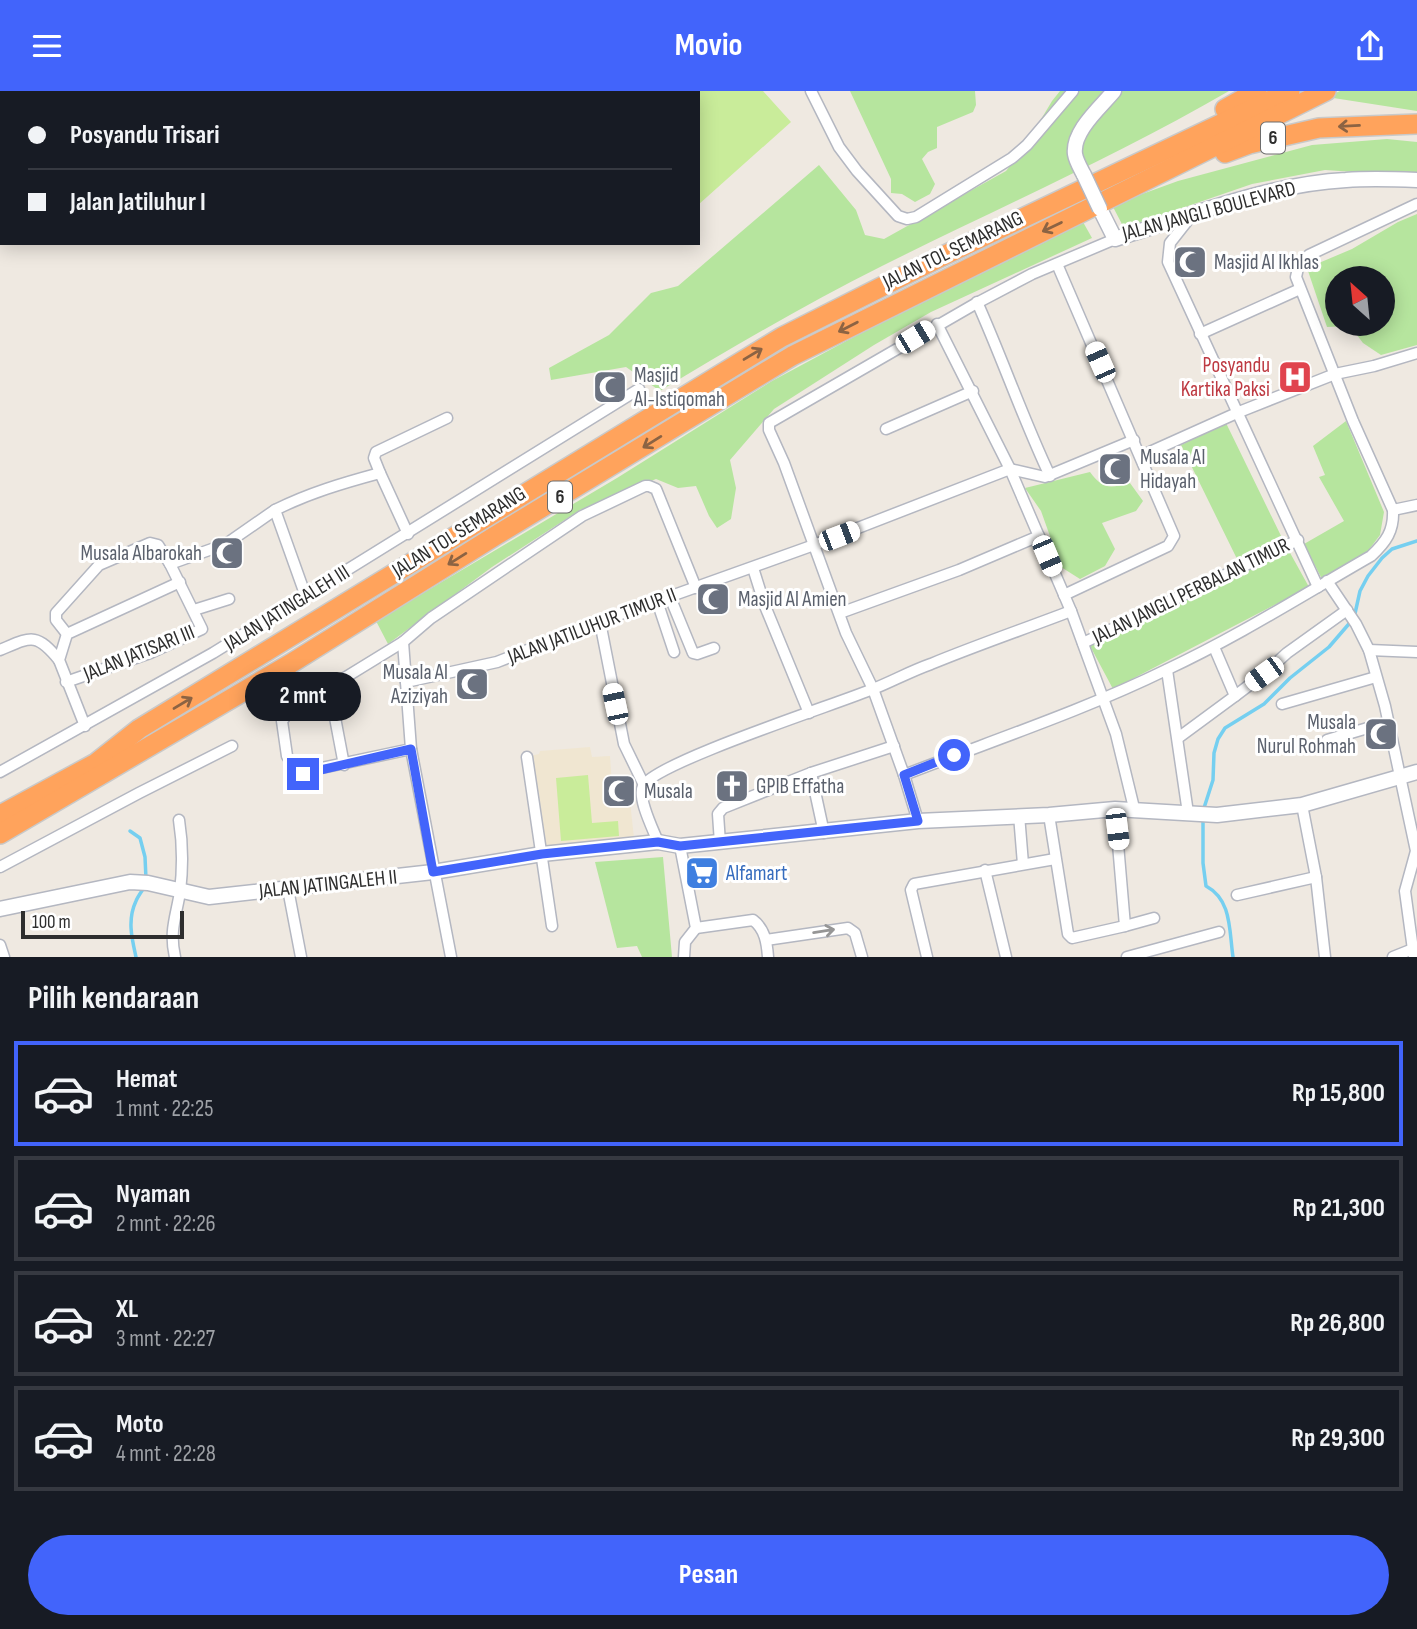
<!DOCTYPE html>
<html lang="id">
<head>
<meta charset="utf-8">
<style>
	body { margin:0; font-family:"Sofia Sans Condensed",sans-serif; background:#242831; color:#f1f3f6; height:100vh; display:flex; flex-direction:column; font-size:26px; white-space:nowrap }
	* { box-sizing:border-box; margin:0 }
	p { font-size:23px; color:#9ea1a6 }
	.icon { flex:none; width:38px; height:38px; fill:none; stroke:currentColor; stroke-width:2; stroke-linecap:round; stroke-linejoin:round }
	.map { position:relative; height:866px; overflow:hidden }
	.sheet { display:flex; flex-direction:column; background:#171b24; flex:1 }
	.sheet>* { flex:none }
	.top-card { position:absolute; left:0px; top:0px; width:700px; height:154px; box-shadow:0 4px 18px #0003; display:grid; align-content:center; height:154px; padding:0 28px; background:#171b24 }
	.needle { width:46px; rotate:333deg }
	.controls { position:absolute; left:1325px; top:175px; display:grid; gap:14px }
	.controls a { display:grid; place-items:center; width:70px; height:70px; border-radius:50%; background:#171b24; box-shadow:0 4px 18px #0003; font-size:35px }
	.scale { position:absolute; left:21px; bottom:18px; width:163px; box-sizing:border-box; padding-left:7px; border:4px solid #2e2e2e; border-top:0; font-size:19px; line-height:24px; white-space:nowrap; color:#2e2e2e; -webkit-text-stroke:5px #fff; paint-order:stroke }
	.end { position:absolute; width:32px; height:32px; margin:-16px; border:9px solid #4264fb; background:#fff; box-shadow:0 0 0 4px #fff }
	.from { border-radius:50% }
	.bubble { position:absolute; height:49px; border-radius:24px; background:#171b24; box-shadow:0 4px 18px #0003; font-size:23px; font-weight:700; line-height:49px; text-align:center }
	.car { position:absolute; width:21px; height:42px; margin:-21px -10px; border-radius:9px; box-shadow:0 0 5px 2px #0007; background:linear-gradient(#fff 24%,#345 0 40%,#fff 0 76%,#345 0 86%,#fff 0) }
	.top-card b { display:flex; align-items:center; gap:24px; height:66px; font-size:26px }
	.top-card b+b { border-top:2px solid #363941 }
	.top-card i { width:18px; height:18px; background:#f1f3f6 }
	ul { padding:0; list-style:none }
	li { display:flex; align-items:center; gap:21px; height:105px; margin:0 14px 10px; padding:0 14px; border:4px solid #363941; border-radius:0px }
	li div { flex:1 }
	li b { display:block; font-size:26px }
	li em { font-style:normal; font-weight:700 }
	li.selected { border-color:#4264fb }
	li>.icon { width:63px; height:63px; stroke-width:1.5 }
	h2 { padding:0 28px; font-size:32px; line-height:84px }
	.primary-button { display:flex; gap:14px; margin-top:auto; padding:14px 28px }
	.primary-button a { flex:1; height:80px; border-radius:42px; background:#4264fb; color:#fff; font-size:28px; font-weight:700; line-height:80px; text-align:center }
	header { display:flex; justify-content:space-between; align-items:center; height:91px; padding:0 28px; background:#4264fb; color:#fff; font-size:32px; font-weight:700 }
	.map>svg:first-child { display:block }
	.education { fill:#f0e6d1 }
	.green { fill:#b6e59e; fill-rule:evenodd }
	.pitch { fill:#c9ec9a }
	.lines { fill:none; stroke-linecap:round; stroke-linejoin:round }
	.stream { stroke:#75cff0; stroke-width:3.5 }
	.minor-casing { stroke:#b4b7c1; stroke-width:13 }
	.tertiary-casing { stroke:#b4b7c1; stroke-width:17 }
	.motorway-casing { stroke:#c9c9c9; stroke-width:22 }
	.minor { stroke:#fff; stroke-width:10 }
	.tertiary { stroke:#fff; stroke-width:14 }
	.motorway { stroke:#ffa35c; stroke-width:19 }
	.tertiary-bridge-casing { stroke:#b4b7c1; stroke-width:17; stroke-linecap:butt }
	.tertiary-bridge { stroke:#fff; stroke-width:14 }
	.oneway { stroke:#8c6343 }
	.oneway2 { stroke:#969696 }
	.route { stroke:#4264fb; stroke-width:9 }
	.labels { text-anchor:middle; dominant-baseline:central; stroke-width:6; stroke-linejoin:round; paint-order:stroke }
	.shield { fill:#fff; stroke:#6d6d6d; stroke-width:2 }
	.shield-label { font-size:19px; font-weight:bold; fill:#2e2e2e }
	.street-label { font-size:21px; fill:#2e2e2e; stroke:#fff }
	.worship-label { font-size:21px; fill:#5b616d; stroke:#fff; text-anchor:start }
	.health-label { font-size:21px; fill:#be3a42; stroke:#fff; text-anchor:end }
	.shop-label { font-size:21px; fill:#366cbe; stroke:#fff; text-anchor:start }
</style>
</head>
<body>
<header><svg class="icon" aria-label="menu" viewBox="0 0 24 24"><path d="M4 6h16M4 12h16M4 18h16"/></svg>Movio<svg class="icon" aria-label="share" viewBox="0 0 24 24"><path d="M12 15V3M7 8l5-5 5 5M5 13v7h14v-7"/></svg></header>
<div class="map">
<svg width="1417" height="866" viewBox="0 0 1417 866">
	<rect width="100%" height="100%" fill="#efe9e1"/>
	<polygon class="education" points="590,656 592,666 610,665 612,693 628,692 634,747 543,757 530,665 539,663 540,660"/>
	<g class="green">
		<polygon points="850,0 975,0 976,14 973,21 937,36 937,57 928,61 922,68 935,93 930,103 915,111 902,103 891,102 891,88"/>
		<path d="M1060 0H1229C1117 65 998 117 882 175 806 213 733 256 660 300L626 276 551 289 549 277 609 244 651 202 678 195 819 74 856 119 865 144 884 148 1006 80 1022 60 1052 10Z"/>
		<polygon points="1340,0 1417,0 1417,20 1327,6"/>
		<polygon points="1387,48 1417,51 1417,85 1325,79 1252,93 1124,137 1112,114 1178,90 1312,54"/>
		<path d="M1417 123V254L1381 264 1363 252 1350 235 1327 236 1307 177 1352 158 1398 131ZM1337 187H1382V233H1337Z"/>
		<polygon points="1083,131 1092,147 931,221 874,254 774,318 730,369 736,397 731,428 717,437 709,425 696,395 678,397 656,388 580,419 492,476 388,553 376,530 617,387 772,290 891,226"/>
		<polygon points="1346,330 1384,421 1380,444 1368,460 1322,488 1304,453 1344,430 1319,386 1325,384 1313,355"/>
		<polygon points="1226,332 1284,451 1309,496 1113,598 1089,553 1240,474 1181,354"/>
		<path d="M1090 381C1103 399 1110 397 1130 392L1143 410 1136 420 1102 432 1115 458 1105 475 1080 488 1061 476 1041 420 1025 397Z"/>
		<polygon points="663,766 672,866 642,866 637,855 617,857 595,771"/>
	</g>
	<g class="pitch">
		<polygon points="664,0 763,0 791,31 698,114 698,2 662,2"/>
		<polygon points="588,684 592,732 618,730 619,745 561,750 556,687"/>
	</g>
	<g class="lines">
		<g class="stream">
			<polyline points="1203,720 1213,689 1214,662 1218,648 1225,637 1264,613 1290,587 1329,556 1354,527 1360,500 1368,485 1382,467 1392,458 1417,450"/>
			<path d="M1203 728V772L1206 795C1232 809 1229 839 1233 866"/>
			<polyline points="130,740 140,747 145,766 146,788"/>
			<path d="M136 866C132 848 127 829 136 810 138 805 142 800 145 795"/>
		</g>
		<g class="minor-casing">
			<g id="minor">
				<polyline points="811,0 839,56 857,80 898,125 907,128 916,126 1012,67 1027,54 1073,0"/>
				<polyline points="8,2 10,0"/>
				<polyline points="0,9 2,7"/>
				<polyline points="1192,124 1170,152 1168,171 1318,496"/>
				<polyline points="1057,173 1174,445 1168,455 1064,504"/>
				<path d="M977 211C1003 269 1023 328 1050 385"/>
				<polyline points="937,233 1010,378 1071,520 1116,643 1134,717"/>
				<polyline points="1200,243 1300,198"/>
				<polyline points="886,338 973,300"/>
				<polyline points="1141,365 1239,321 1335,283 1374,275 1417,262"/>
				<polyline points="1010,378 1045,386 1134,349"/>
				<polyline points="380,382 374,367 376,361 447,327"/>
				<polyline points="1393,419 1417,414"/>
				<polyline points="753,477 765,515 809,622"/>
				<polyline points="1327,490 1356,533 1369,559 1385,615 1416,760 1405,800 1414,866"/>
				<path d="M305 503 275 419C309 402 343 392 380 382L408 443"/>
				<polyline points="670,506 693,562 697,563 714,557"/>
				<polyline points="657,510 674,561"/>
				<polyline points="194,519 229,508"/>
				<polyline points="840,522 959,479 1039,445"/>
				<polyline points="600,531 624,653 644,694"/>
				<polyline points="67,543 56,529 56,522 99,474 150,452 158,454 170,473 226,453 275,419"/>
				<polyline points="403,551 411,658 451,866"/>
				<polyline points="1083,552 1298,449"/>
				<path d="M0 559C31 546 36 541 59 569"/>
				<polyline points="1369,559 1417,561"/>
				<polyline points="1167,579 1188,722"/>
				<polyline points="66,591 150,562 202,538 170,473"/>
				<polyline points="406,591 497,571 604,529 814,454 1010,378"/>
				<polyline points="329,595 344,674"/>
				<polyline points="1235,605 1264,583 1287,562 1347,519"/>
				<polyline points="1282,613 1376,586"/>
				<polyline points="85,635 59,569 67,543 180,491"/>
				<polyline points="1178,647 1235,605 1214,556"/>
				<polyline points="1327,649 1388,631"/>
				<polyline points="411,658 298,682 287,665 282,630 289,621 403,551 431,527 582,425 645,395 649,395 656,398 696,497"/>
				<polyline points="527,666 552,835"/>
				<polyline points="0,681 213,562 639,298"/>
				<polyline points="811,682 824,742"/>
				<path d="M904 684C991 650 1082 620 1166 579 1237 546 1303 504 1371 465 1386 451 1394 440 1393 419L1353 330 1296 186 1298 177 1309 164 1417 113"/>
				<polyline points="1302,714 1316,786 1325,866"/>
				<polyline points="1019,724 1023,773"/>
				<polyline points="1049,724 1068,843 1072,847 1125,835 1115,718"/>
				<polyline points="918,730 904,684 873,598 846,542 784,372 769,339 769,332 975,213 1032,183 1115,148"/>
				<path d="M658 751C653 738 637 707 643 695 656 671 837 613 873 598 893 590 911 580 931 573 977 554 1024 538 1071 520"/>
				<polyline points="720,752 718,723 723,717 811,682 894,655"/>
				<polyline points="680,755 696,837 685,851 684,866"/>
				<polyline points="0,776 139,702 232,655"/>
				<polyline points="985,779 1006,866"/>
				<polyline points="288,798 301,866"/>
				<polyline points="1237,804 1316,786"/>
				<polyline points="1125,835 1154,827"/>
				<path d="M696 837 753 829C765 838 767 852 768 866"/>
				<polyline points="766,849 848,837 855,842 862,866"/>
				<polyline points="0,854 4,866"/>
				<path d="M175 866C169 840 176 826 180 801 183 776 183 754 179 729"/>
				<polyline points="927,866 911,799 914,793 1055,768"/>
				<polyline points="1127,866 1219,841"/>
				<polyline points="1393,866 1413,858"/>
			</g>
		</g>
		<g class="tertiary-casing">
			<g id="tertiary">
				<path d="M1084 84C1081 78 1076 70 1075 63 1072 40 1101 16 1114 0"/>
				<path d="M1100 118 1115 148C1190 125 1268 93 1346 89 1370 87 1394 88 1417 89"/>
				<polyline points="0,818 130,791 148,792 209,806 433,781 542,763 658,751 680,755 918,730 1049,724 1115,718 1217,724 1302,714 1417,681"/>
			</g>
		</g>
		<g class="motorway-casing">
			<g id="motorway">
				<polyline points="1225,18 1257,0"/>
				<polyline points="1225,62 1249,53 1319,37 1417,33"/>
				<polyline points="0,724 96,672 139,638 782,246 943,165 1290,0"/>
				<polyline points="0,743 290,573 495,445 792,265 1326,0"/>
			</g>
		</g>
		<use href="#minor" class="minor"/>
		<use href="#tertiary" class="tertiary"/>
		<use href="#motorway" class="motorway"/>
		<g class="tertiary-bridge-casing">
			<polyline id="tertiary-bridge" points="1084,84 1100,118"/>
		</g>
		<use href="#tertiary-bridge" class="tertiary-bridge"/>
	</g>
	<defs><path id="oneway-shaft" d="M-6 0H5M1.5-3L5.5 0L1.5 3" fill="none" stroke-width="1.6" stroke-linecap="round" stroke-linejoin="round" transform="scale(1.75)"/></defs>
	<g class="oneway">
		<use href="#oneway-shaft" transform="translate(1349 35) rotate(177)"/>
		<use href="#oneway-shaft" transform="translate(1052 136) rotate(154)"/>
		<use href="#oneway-shaft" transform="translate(848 236) rotate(153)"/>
		<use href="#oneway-shaft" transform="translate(753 263) rotate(-31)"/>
		<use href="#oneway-shaft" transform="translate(652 351) rotate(148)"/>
		<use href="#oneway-shaft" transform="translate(457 468) rotate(148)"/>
		<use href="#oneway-shaft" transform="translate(183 612) rotate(-31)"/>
	</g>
	<use class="oneway2" href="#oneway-shaft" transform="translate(824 840) rotate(-9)"/>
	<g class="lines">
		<polyline class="route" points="303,683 411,658 433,781 542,763 658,751 680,755 918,730 904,684 954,664"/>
	</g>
	<defs>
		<g id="mosque-square" transform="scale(1.75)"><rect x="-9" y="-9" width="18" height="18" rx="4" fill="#6b7280" stroke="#fff"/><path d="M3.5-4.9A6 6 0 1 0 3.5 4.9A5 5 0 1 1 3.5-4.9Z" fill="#fff"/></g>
		<g id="hospital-square" transform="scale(1.75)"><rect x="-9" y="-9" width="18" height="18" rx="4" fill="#e0444e" stroke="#fff"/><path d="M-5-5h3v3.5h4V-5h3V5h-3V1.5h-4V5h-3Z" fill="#fff"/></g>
		<g id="church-square" transform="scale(1.75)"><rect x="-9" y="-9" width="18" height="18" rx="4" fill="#6b7280" stroke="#fff"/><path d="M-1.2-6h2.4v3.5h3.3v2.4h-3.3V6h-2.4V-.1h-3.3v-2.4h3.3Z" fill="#fff"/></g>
		<g id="supermarket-square" transform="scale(1.75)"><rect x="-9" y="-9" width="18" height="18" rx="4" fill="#3f7fe0" stroke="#fff"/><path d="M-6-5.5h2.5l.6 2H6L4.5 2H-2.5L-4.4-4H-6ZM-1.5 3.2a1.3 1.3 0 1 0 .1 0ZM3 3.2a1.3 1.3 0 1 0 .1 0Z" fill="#fff"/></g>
	</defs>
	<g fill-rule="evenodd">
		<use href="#mosque-square" x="1190" y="171"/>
		<use href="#hospital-square" x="1295" y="286"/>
		<use href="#mosque-square" x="610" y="296"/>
		<use href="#mosque-square" x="1115" y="378"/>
		<use href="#mosque-square" x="227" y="462"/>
		<use href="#mosque-square" x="713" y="508"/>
		<use href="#mosque-square" x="472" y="593"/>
		<use href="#mosque-square" x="1381" y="643"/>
		<use href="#church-square" x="732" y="695"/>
		<use href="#mosque-square" x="619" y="700"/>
		<use href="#supermarket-square" x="702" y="782"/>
	</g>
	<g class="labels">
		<g class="shield">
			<rect x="1261" y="31.5" width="24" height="31" rx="5"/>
			<rect x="548" y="390.5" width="24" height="31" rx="5"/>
		</g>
		<g class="shield-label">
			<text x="1273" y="47">6</text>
			<text x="560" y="406">6</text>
		</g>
		<g class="street-label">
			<text transform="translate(1209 120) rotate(-15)">JALAN JANGLI BOULEVARD</text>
			<text transform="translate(953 159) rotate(-26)">JALAN TOL SEMARANG</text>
			<text transform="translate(459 441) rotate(-32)">JALAN TOL SEMARANG</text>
			<text transform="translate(1191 500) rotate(-26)">JALAN JANGLI PERBALAN TIMUR</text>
			<text transform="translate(287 517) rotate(-32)">JALAN JATINGALEH III</text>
			<text transform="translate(592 535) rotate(-21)">JALAN JATILUHUR TIMUR II</text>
			<text transform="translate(139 562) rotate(-22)">JALAN JATISARI III</text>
			<text transform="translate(328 793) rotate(-6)">JALAN JATINGALEH II</text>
		</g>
		<g class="worship-label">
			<text x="1214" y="171">Masjid Al Ikhlas</text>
			<text x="634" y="284">Masjid<tspan x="634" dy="24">Al-Istiqomah</tspan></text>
			<text x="1140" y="366">Musala Al<tspan x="1140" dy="24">Hidayah</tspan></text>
			<text x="202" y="462" text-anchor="end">Musala Albarokah</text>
			<text x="738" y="508">Masjid Al Amien</text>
			<text x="448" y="581" text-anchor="end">Musala Al<tspan x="448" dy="24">Aziziyah</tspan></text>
			<text x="1356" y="631" text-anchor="end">Musala<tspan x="1356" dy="24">Nurul Rohmah</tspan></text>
			<text x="756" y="695">GPIB Effatha</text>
			<text x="644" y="700">Musala</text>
		</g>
		<g class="health-label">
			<text x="1270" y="274">Posyandu<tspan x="1270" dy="24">Kartika Paksi</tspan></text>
		</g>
		<g class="shop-label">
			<text x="726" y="782">Alfamart</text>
		</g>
	</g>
</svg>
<div class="controls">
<a><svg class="needle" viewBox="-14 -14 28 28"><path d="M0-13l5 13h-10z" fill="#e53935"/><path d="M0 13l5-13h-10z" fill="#9ea1a6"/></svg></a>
</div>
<div class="scale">100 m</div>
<i class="end from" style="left:954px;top:664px"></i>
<i class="end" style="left:303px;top:683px"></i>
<div class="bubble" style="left:245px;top:581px;width:116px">2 mnt</div>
<i class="car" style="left:915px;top:246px;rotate:59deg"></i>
<i class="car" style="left:1100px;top:271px;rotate:336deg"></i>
<i class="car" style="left:839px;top:445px;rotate:69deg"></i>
<i class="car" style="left:1047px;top:465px;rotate:157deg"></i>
<i class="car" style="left:1264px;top:583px;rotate:234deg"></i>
<i class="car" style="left:615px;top:613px;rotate:348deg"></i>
<i class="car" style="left:1117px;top:738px;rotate:173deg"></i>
<div class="top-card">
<b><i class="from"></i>Posyandu Trisari</b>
<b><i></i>Jalan Jatiluhur I</b>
</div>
</div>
<section class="sheet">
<h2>Pilih kendaraan</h2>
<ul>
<li class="selected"><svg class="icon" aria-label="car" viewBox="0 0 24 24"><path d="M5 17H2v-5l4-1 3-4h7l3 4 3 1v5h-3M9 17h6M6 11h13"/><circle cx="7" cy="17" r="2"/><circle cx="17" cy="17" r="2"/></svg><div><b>Hemat</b><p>1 mnt · 22:25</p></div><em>Rp 15,800</em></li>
<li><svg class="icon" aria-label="car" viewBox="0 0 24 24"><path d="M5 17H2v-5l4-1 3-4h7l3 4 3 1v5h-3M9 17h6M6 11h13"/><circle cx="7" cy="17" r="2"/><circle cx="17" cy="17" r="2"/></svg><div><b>Nyaman</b><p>2 mnt · 22:26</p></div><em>Rp 21,300</em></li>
<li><svg class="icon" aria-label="car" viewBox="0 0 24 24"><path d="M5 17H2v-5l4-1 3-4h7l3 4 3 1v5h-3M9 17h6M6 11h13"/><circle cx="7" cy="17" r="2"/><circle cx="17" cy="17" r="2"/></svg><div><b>XL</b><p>3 mnt · 22:27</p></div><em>Rp 26,800</em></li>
<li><svg class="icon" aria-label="car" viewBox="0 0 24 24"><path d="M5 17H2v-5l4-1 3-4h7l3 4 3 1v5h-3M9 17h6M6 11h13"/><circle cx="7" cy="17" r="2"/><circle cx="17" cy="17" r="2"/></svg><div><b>Moto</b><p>4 mnt · 22:28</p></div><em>Rp 29,300</em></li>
</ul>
<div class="primary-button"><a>Pesan</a></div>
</section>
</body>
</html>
